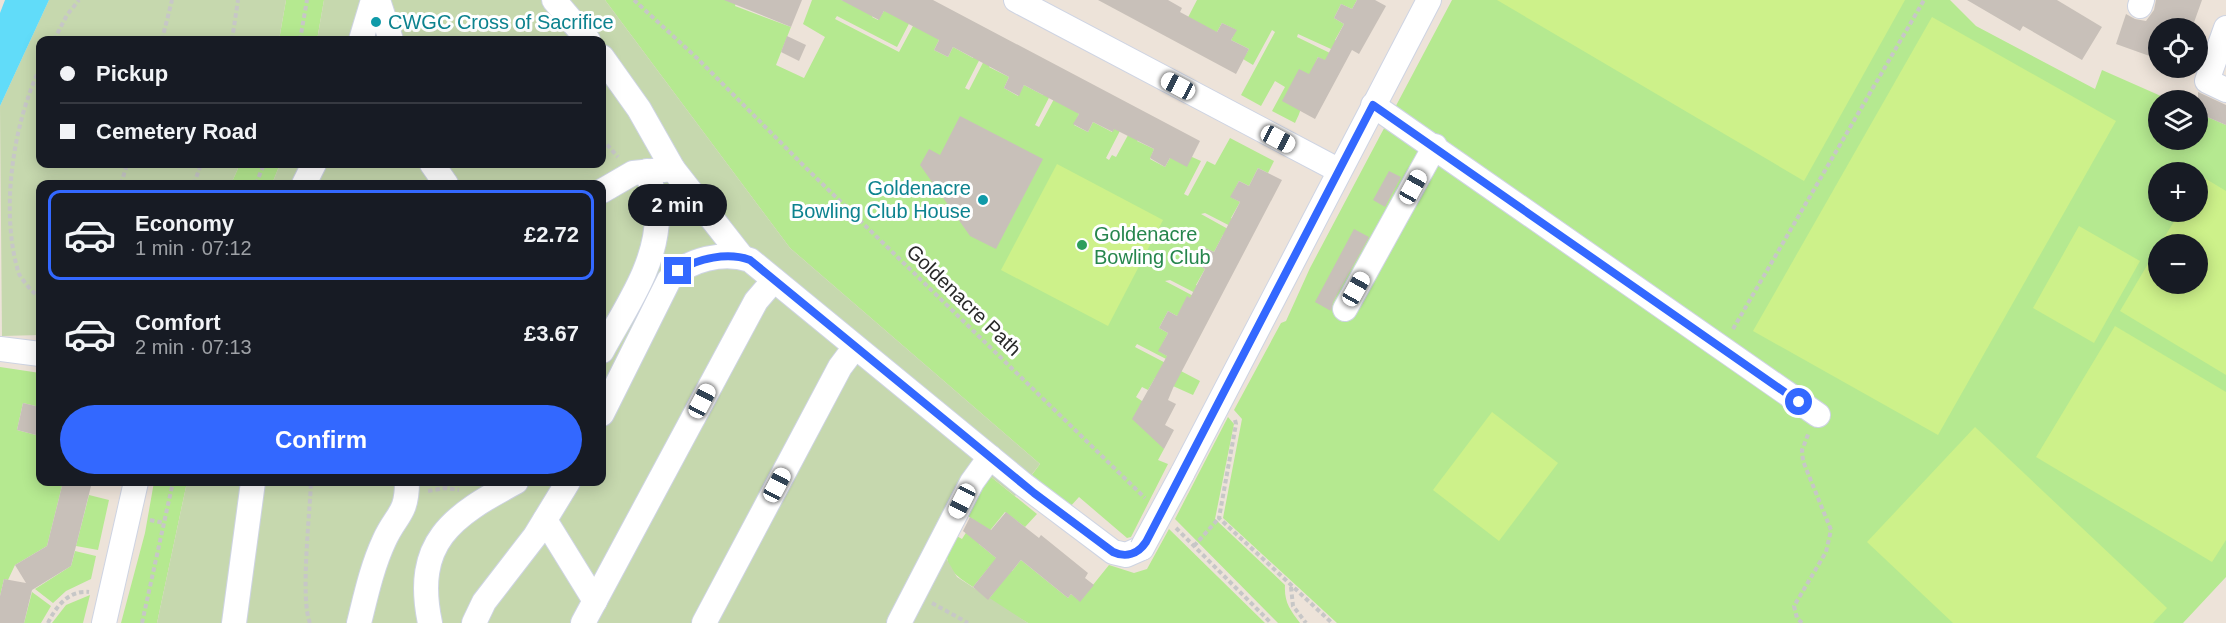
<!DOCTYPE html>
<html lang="en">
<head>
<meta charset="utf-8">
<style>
	body { margin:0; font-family:Arial,sans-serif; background:#242831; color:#f1f3f6; height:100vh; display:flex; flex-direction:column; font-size:22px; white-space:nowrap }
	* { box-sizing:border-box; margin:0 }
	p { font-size:20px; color:#9ea1a6 }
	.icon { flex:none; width:33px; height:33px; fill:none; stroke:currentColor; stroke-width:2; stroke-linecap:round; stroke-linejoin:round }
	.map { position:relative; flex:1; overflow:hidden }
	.details { position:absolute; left:36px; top:180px; width:570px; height:306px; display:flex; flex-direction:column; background:#171b24; border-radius:12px; box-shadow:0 3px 15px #0003 }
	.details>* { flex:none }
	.top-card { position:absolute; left:36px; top:36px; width:570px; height:132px; border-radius:12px; box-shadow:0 3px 15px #0003; display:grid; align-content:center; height:132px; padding:0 24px; background:#171b24 }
	.controls { position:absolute; left:2148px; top:18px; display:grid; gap:12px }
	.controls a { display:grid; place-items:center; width:60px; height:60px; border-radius:50%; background:#171b24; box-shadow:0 3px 15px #0003; font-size:30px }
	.end { position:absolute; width:27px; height:27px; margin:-14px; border:8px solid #3368ff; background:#fff; box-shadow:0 0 0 3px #fff }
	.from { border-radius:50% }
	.bubble { position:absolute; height:42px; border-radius:21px; background:#171b24; box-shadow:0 3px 15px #0003; font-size:20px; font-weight:700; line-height:42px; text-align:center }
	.car { position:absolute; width:18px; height:36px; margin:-18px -9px; border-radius:8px; box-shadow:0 0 4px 2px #0007; background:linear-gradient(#fff 24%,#345 0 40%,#fff 0 76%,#345 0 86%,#fff 0) }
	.top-card b { display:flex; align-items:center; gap:21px; height:57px; font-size:22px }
	.top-card b+b { border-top:2px solid #363941 }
	.top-card i { width:15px; height:15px; background:#f1f3f6 }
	ul { padding:10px 0 0; list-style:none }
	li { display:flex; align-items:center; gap:18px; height:90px; margin:0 12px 9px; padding:0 12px; border:3px solid transparent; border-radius:12px }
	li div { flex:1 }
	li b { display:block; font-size:22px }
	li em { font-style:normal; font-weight:700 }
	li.selected { border-color:#3368ff }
	li>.icon { width:54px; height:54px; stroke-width:1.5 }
	.cta { display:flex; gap:12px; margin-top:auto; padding:12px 24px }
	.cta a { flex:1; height:69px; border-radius:36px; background:#3368ff; color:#fff; font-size:24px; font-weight:700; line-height:69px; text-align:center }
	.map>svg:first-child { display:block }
	.green { fill:#b5e990; fill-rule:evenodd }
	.cemetery { fill:#c6d8ae }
	.pitch { fill:#cdf18a }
	.water { fill:#61dcf9 }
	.building { fill:#c8c0b9 }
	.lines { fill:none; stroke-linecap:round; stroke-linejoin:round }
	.minor-casing { stroke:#ced4e3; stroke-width:26 }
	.path { stroke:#c7c7c7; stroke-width:4; stroke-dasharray:4.5 3; stroke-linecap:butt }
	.minor { stroke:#fff; stroke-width:24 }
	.minor-bridge-casing { stroke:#ced4e3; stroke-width:26; stroke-linecap:butt }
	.minor-bridge { stroke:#fff; stroke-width:24 }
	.route { stroke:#3368ff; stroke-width:8 }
	.culture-dot { fill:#0f9aa8; stroke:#fff; stroke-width:2 }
	.leisure-dot { fill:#2e9e5b; stroke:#fff; stroke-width:2 }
	.labels { text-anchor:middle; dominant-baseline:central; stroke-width:6; stroke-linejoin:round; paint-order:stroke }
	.culture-label { font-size:20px; fill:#0d838f; stroke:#fff; text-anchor:start }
	.leisure-label { font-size:20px; fill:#27864d; stroke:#fff; text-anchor:start }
	.street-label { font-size:20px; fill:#292929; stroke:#fff }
</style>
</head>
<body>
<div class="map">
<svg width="2226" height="623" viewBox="0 0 2226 623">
	<rect width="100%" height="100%" fill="#ede3d9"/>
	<g class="green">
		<polygon points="286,0 324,0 317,40 279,40"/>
		<polygon points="605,0 737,0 735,6 791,27 776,65 804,78 825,37 803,24 812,0 841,0 877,7 872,17 878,20 884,11 916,10 897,47 837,16 835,19 899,52 920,13 939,40 934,50 948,57 953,47 973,58 980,44 986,47 965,88 969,90 990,49 996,53 989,67 1009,77 1004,88 1018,96 1024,85 1043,95 1051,81 1056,84 1035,125 1039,127 1061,86 1079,114 1074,125 1088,132 1093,122 1112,132 1120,118 1125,121 1106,158 1109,160 1112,155 1116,157 1133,126 1142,130 1137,141 1154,149 1150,159 1165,167 1170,158 1192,157 1201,161 1184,194 1188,196 1207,161 1215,165 1230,138 1274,161 1268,173 1258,168 1249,186 1239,181 1231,197 1240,202 1231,218 1241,224 1238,230 1205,213 1201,214 1237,234 1223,235 1214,252 1203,247 1195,263 1205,269 1196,285 1207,291 1203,297 1170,280 1165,281 1201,300 1177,316 1168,311 1159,328 1168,333 1159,351 1169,357 1168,360 1137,344 1135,347 1200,381 1193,395 1155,378 1148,390 1142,387 1136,397 1142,401 1164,449 1158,460 1168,464 1131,537 1127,538 1079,497 1069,508 1028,480 1040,464 790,248"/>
		<path d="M1197 0H1357L1352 9 1341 4 1334 18 1344 24 1335 40 1346 46 1342 54 1298 34 1297 37 1332 54 1327 62 1318 57C1307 78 1306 102 1295 123L1272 111 1285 87 1275 81 1261 106 1241 95 1275 32 1272 30 1253 65 1243 59 1249 49 1231 40 1236 30 1222 23 1217 32 1183 27Z"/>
		<path d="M1452 0H1950L1976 26 2095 89 2102 70 2170 100H2158V140H2198V113L2226 125V577L2183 623H1337L1223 518 1242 419 1234 410 1281 323 1286 321 1310 268ZM2158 172H2198V212H2158ZM2158 244H2198V284H2158Z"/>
		<polygon points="240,164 280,164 272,184 231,184"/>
		<polygon points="0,367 40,373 40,407 23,403 17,430 40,436 40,482 63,482 47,546 15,565 8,580 4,579 0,596"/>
		<path d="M1228 417 1234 424 1215 519 1285 585C1284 602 1290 610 1300 623H1278L1175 519Z"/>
		<path d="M986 477H991L1037 514 1025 527 1005 512 979 544 1012 571 1021 560 1068 598 1071 594 1080 601 1109 565 1134 573 1147 569 1169 529 1265 623H1028L988 600 1005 578 990 566 973 587C947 571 942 562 951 533L962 539 974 520 963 513Z"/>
		<polygon points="154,482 187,482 157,623 121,623 145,533"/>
		<polygon points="89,495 109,500 98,550 76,546"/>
		<polygon points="75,551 96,556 91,579 66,591 53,603 35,589 71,566"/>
		<polygon points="32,592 51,606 41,623 24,623"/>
		<polygon points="90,595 83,623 52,623 66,605"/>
	</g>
	<g class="cemetery">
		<polygon points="49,0 286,0 279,40 40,40 40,164 240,164 231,184 40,184 40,335 2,336 0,106"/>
		<polygon points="324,0 605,0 790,248 1040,464 1015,496 991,477 986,477 946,547 946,558 957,577 1028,623 157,623 187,482 602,482 602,184 272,184 280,164 602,164 602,40 317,40"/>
	</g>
	<g class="pitch">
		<polygon points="1497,0 1905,0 1804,181"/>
		<polygon points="1932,17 2116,121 1938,435 1753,331"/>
		<polygon points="1057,164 1163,220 1108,326 1001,270"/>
		<polygon points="2201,176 2226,191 2226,375 2120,311 2158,247 2158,284 2198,284 2198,244 2160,244 2180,212 2198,212 2198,182"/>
		<polygon points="2079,226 2140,261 2094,343 2033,308"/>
		<polygon points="2115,326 2226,392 2226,540 2212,562 2036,457"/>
		<polygon points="1492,412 1558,463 1499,541 1433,490"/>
		<polygon points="1975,427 2167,608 2153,623 1953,623 1867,542"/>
	</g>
	<polygon class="water" points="5,0 49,0 0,106 0,13"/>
	<g class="building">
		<polygon points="724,0 802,0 791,27"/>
		<polygon points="841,0 933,0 1200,141 1187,167 1170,158 1165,167 1150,158 1154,149 1114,129 1113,132 1093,122 1088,132 1073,124 1079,114 1024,85 1019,96 1004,88 1009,77 953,47 948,57 934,50 939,40 884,11 879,20"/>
		<polygon points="1098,0 1168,0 1182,8 1180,12 1217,32 1222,23 1237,30 1231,40 1249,49 1236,74"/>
		<polygon points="1357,0 1375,0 1386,6 1359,54 1352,50 1315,119 1282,101 1299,69 1309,74 1318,57 1325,60 1344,24 1334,18 1341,4 1352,9"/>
		<polygon points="1967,0 2057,0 2102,27 2082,60 2023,26 2020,31"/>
		<polygon points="2156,0 2202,0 2192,28 2158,28 2158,59 2116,44 2126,14 2135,19 2146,21 2154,10"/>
		<polygon points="787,36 806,45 799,61 781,52"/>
		<polygon points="2198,92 2226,105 2226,125 2198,113"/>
		<polygon points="960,116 1043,159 996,249 970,236 920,165 929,149 940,155"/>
		<polygon points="1258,168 1282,180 1173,388 1168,400 1176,404 1165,425 1174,430 1164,449 1132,419 1167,356 1158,351 1168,333 1159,328 1168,311 1177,316 1187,296 1190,298 1205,269 1194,263 1203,247 1214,252 1240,202 1230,197 1239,181 1249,186"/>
		<polygon points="1389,171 1401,177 1385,207 1373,200"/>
		<polygon points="1354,229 1369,237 1333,302 1331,311 1315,302"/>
		<polygon points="23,403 40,407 40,436 17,430"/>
		<polygon points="63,482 92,482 71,566 32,590 24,623 0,623 0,596 4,579 26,583 15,565 47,546"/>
		<polygon points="1006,512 1039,538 1041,535 1088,573 1085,578 1094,585 1080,602 1071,594 1068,598 1021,560 988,600 973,587 996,558 963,531 970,517 991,530"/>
	</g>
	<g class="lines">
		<g class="minor-casing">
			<g id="minor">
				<polyline points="378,0 391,40"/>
				<polyline points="554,0 588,40"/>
				<polyline points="1016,0 1338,170"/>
				<polyline points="2140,6 2142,0"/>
				<polyline points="2226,28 2207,81 2226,90"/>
				<polyline points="361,40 373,0"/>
				<polyline points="602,57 639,109 673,169"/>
				<polyline points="1373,105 1818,415"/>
				<polyline points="432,164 446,184"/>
				<polyline points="304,184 314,164"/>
				<polyline points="602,191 633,173 673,169 742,257"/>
				<polyline points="1345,309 1435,146"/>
				<polyline points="0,349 40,354"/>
				<path d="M602 351C624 310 657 265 657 216 657 201 651 185 647 171"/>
				<path d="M602 414 669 280C688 259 724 251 750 260L1024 485 1113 552 1126 555 1142 548"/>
				<polyline points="1182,474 1429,0"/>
				<polyline points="545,520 595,601"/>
				<polyline points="104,623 136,482"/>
				<polyline points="234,623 253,482"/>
				<path d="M359 623C366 595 372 567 384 541 396 514 407 515 407 482"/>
				<path d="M430 623C413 542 452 516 516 482"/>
				<polyline points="474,623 484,602 535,536 568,482"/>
				<polyline points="583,623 756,301 774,280"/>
				<polyline points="704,623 840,367 855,347"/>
				<polyline points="899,623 972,482 990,457"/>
			</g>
		</g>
		<g class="path">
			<polyline points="634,0 698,59 805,167 1145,498"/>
			<polyline points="54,40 67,15 79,0"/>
			<polyline points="162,40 172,0"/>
			<polyline points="232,40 238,0"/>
			<polyline points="300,40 307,0"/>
			<path d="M40 68C12 126 0 215 19 274 24 282 32 293 40 297"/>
			<polyline points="602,139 618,157"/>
			<polyline points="121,184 127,164"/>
			<polyline points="194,184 201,164"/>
			<polyline points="256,184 264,164"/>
			<polyline points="1733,329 1924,0"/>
			<polyline points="1235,420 1236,424 1219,518 1332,623"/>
			<polyline points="428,491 445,488 459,490"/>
			<polyline points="150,520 164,523"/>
			<polyline points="1176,528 1271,623"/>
			<polyline points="1194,546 1219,518"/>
			<polyline points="1291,587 1293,606 1306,623"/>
			<polyline points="932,603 968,623"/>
			<path d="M48 623C56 606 69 590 89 592"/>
			<polyline points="142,623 173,482"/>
			<path d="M310 623C300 600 310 512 311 482"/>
			<polyline points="1802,623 1797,618 1794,606 1826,552 1831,530 1803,461 1802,450 1809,432"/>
		</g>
		<use href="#minor" class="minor"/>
		<g class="minor-bridge-casing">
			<polyline id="minor-bridge" points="1142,548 1182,474"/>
		</g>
		<use href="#minor-bridge" class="minor-bridge"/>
	</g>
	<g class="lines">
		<path class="route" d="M678 271C698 258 728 252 750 260L1034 493 1113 552C1126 558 1138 554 1146 542L1373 105 1799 402"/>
	</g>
	<g class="culture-dot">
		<circle cx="376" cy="22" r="6"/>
		<circle cx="983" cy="200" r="6"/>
	</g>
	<circle class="leisure-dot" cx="1082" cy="245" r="6"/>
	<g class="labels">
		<g class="culture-label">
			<text x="388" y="22">CWGC Cross of Sacrifice</text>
			<text x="971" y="188" text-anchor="end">Goldenacre<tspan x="971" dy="23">Bowling Club House</tspan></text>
		</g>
		<g class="leisure-label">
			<text x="1094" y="234">Goldenacre<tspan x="1094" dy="23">Bowling Club</tspan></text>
		</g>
		<g class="street-label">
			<text transform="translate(964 300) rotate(44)">Goldenacre Path</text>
		</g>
	</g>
</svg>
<div class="controls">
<a><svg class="icon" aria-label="locate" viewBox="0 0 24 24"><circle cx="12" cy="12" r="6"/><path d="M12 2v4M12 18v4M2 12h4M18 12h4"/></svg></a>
<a><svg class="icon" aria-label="layers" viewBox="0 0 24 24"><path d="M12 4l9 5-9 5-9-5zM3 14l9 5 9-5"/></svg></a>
<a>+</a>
<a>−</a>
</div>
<i class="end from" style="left:1799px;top:402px"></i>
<i class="end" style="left:678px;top:271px"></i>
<div class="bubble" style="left:628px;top:184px;width:99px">2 min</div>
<i class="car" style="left:1178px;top:86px;rotate:298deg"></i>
<i class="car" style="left:1278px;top:139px;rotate:118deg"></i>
<i class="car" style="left:1413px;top:187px;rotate:29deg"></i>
<i class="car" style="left:1356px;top:289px;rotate:29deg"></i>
<i class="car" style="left:702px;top:401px;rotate:28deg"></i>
<i class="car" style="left:777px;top:485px;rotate:28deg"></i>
<i class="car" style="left:962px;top:501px;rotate:207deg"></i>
<div class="top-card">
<b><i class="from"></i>Pickup</b>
<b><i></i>Cemetery Road</b>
</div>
<section class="details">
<ul>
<li class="selected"><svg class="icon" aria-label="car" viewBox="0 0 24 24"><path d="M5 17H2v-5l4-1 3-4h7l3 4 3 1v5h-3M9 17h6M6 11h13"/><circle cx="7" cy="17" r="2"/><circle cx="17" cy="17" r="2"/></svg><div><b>Economy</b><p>1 min · 07:12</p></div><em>£2.72</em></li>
<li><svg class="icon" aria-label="car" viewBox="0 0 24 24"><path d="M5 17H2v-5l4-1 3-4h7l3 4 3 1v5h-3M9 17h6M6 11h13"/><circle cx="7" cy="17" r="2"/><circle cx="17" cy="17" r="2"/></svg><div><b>Comfort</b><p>2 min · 07:13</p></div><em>£3.67</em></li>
</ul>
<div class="cta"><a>Confirm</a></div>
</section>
</div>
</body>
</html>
